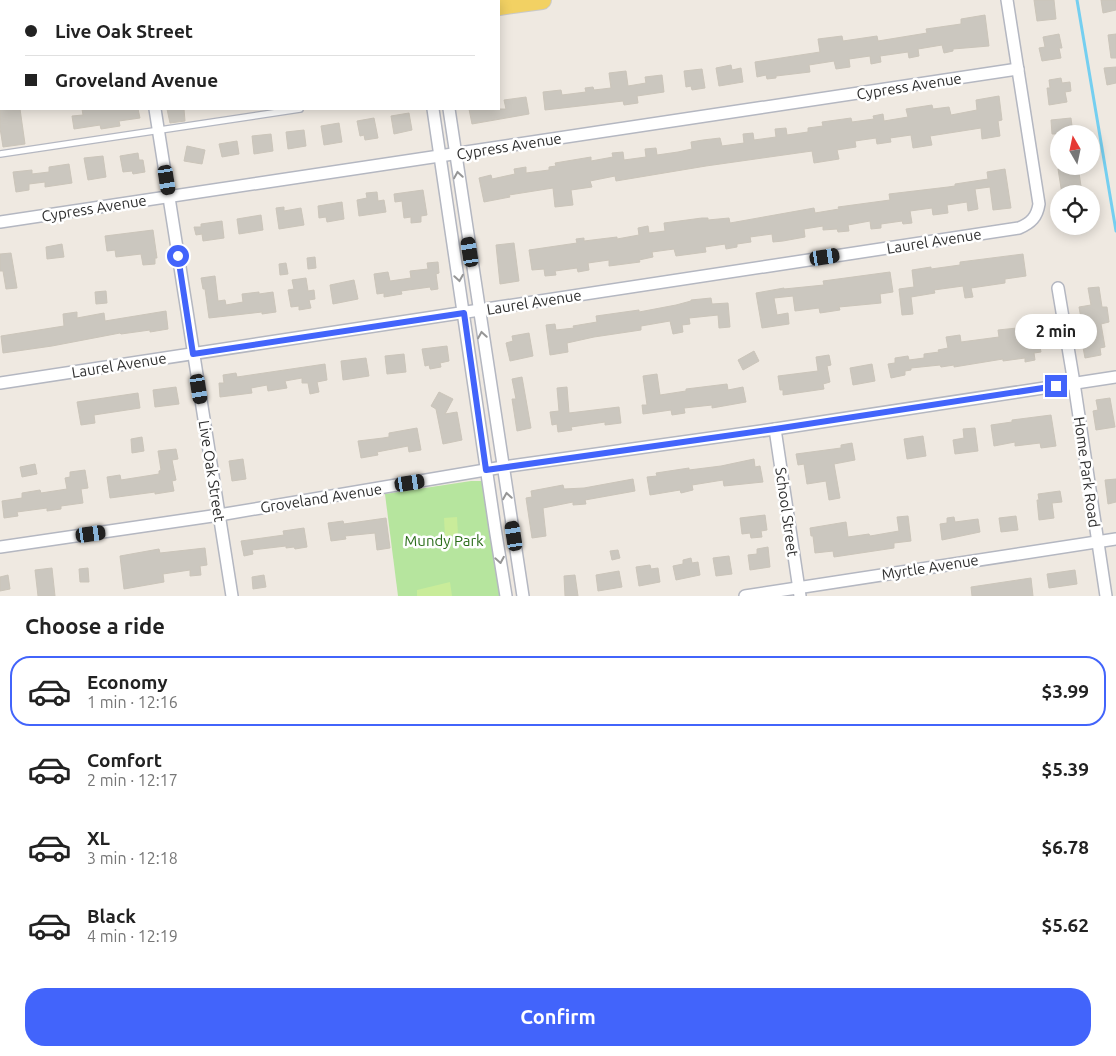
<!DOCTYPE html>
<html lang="en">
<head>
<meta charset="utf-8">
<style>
	body { margin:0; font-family:Ubuntu,sans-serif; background:#f2f2f2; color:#222; height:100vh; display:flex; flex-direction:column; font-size:19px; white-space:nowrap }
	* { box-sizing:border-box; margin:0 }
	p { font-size:16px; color:#767676 }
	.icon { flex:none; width:28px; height:28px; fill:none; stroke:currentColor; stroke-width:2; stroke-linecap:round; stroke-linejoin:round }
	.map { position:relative; height:596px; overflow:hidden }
	.sheet { display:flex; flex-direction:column; background:#fff; flex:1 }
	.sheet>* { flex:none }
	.hud { position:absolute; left:0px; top:0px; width:500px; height:110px; box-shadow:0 2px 12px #0003; display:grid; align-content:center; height:110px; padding:0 25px; background:#fff }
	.needle { width:32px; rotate:351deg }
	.tools { position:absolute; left:1050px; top:125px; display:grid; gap:10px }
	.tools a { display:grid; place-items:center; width:50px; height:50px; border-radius:50%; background:#fff; box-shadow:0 2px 12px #0003; font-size:25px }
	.end { position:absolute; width:22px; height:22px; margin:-11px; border:6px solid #4264fb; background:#fff; box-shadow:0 0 0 2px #fff }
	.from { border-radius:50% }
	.bubble { position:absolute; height:35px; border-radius:18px; background:#fff; box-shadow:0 2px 12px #0003; font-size:16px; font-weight:700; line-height:35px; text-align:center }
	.car { position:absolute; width:15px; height:30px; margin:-15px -8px; border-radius:6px; box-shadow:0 0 4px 1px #0007; background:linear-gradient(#222 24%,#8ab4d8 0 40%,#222 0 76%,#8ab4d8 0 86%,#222 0) }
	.hud b { display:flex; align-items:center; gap:18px; height:48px; font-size:19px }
	.hud b+b { border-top:1px solid #e0e0e0 }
	.hud i { width:12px; height:12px; background:#222 }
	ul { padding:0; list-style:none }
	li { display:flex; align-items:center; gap:15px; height:70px; margin:0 10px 8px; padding:0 15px; border:2px solid transparent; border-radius:20px }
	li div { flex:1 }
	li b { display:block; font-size:19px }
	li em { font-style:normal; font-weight:700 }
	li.active { border-color:#4264fb }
	li>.icon { width:45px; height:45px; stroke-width:1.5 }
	h2 { padding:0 25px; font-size:22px; line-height:60px }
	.button { display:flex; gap:10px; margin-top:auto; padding:10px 25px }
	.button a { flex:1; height:58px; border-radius:20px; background:#4264fb; color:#fff; font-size:20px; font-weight:700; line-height:58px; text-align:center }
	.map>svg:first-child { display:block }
	.green { fill:#b6e59e }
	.pitch { fill:#c9ec9a }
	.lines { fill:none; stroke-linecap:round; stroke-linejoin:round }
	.stream { stroke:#75cff0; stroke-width:3 }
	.building { fill:#cbc7bf; stroke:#cbc5ba }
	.service-casing { stroke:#b4b7c1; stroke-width:8 }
	.minor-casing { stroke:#b4b7c1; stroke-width:14 }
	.primary-casing { stroke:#c9c9c9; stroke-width:20 }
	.service { stroke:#fff; stroke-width:5.5 }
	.minor { stroke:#fff; stroke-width:11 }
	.primary { stroke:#f2d163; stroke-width:18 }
	.oneway { stroke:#969696 }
	.route { stroke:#4264fb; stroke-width:6 }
	.labels { text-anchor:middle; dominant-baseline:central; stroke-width:5; stroke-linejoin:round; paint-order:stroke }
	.street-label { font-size:15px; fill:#2e2e2e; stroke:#fff }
	.park-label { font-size:15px; fill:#2c6e1b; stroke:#fff }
</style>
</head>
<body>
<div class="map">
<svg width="1116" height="596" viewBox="0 0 1116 596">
	<rect width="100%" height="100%" fill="#efe9e1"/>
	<polygon class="green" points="471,481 481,481 488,484 506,596 398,596 385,494"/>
	<g class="pitch">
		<polygon points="457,517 458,535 445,536 444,518"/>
		<polygon points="450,582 452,596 417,596 417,590"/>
	</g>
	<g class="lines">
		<polyline class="stream" points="1077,0 1116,231"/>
	</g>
	<g class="building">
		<polygon points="1034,0 1054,0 1056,19 1037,21"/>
		<polygon points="1101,0 1116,0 1116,10 1103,13"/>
		<polygon points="985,15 989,46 953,49 953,51 944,53 942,45 918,49 919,56 909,58 908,52 880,56 881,62 871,64 870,56 849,59 850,67 836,69 834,61 809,65 810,72 776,76 776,78 767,79 766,75 757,77 755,62 820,52 818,39 842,36 843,41 877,36 878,41 927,33 926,29 961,24 961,19"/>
		<polygon points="1059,34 1062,48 1059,48 1061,58 1042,61 1039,48 1045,47 1043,37"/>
		<polygon points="1116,34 1116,58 1111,58 1108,35"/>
		<polygon points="731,65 732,70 741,68 743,82 719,86 716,68"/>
		<polygon points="1116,67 1116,83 1107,85 1104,68"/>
		<polygon points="702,69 705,88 692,90 691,86 686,87 684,71"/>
		<polygon points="626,71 628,86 646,83 645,77 662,75 664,92 637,96 638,103 624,105 623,101 545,110 543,92 561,90 562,95 586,92 585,88 593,87 594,90 611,88 609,73"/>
		<polygon points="1061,78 1062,83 1070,82 1071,91 1065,92 1067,102 1049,105 1047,88 1050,88 1049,80"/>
		<polygon points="999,96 1002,120 998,121 1000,136 982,139 981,128 930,136 932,145 913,148 911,135 890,138 891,142 877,144 876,138 855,141 856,147 837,150 839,159 814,163 812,151 706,166 616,181 615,176 590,181 592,187 571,190 573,205 555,207 553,188 509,195 510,197 484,202 479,178 491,175 492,179 515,174 514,169 526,167 526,173 549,170 549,167 556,166 555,163 591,157 591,161 613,157 612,153 623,152 624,160 646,157 645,149 656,148 657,155 678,152 692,149 691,142 703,140 720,138 722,146 744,143 743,134 753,133 754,140 776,137 775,129 786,128 787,135 808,132 808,128 823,126 822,122 851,118 852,122 874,119 873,116 883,114 884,121 908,117 906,109 932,105 933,109 949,107 951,115 977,110 976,100"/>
		<polygon points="526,97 529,114 472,124 469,109 506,109 504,100"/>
		<polygon points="0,109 20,109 25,144 3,147 0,128"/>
		<polygon points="82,109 138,109 140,118 119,121 120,126 101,129 100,125 74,129 72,116 83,115"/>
		<polygon points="167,109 184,109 185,121 170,123"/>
		<polygon points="409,113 412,130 394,134 391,116"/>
		<polygon points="374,118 378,138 365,140 364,135 360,136 357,121"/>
		<polygon points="1071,118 1073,134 1052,134 1051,120"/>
		<polygon points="339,123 342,142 324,145 321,126"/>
		<polygon points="304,130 306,146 288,149 286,132"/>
		<polygon points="271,134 273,151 254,154 252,136"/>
		<polygon points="237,141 239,154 222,157 219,144"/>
		<polygon points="187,146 205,150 202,164 184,161"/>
		<polygon points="138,153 139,160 143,160 145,172 133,174 132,171 123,172 120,156"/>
		<polygon points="103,156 106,177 88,180 84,158"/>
		<polygon points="69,164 72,183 45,187 45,182 29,184 29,190 16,192 13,172 32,170 32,174 49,172 49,167"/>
		<polygon points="1078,166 1082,193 1062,194 1058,169"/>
		<polygon points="1005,169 1011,208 993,210 990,187 975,189 978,209 968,211 967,202 947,205 948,213 933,215 932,208 910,211 912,223 903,224 902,221 881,224 881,228 871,229 870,221 848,225 849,231 838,232 837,229 823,230 823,226 804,229 805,237 783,241 773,242 772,234 750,237 751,242 737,244 737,247 726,249 725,244 705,247 706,252 676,256 674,249 652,252 653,257 639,260 640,262 609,266 609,260 588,263 589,270 578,272 577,268 555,271 556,275 545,276 544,269 532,270 529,250 577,243 576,239 584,238 584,241 617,237 617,239 639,235 638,228 648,226 649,233 665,231 664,223 702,218 708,218 708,220 729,218 730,223 814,208 815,213 839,209 838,207 890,200 889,194 948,187 955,186 955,184 988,179 987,172"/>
		<polygon points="423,190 427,215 421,216 421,222 411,223 411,217 404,218 402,201 395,202 394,194"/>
		<polygon points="377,192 378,201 384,200 386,212 359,216 357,200 367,198 366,193"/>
		<polygon points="342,202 344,219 327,222 326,217 319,218 318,206"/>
		<polygon points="284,207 284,211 301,208 304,225 279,229 276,208"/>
		<polygon points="261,215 263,230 239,234 237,219"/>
		<polygon points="222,221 224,238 203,241 202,234 196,235 194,227 201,227 201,224"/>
		<polygon points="153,230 157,258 155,258 155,264 143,265 141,254 116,257 115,250 107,251 105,236"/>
		<polygon points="514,243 519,281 500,284 496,245"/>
		<polygon points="62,244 64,257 47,259 46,247"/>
		<polygon points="11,253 17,288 6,289 3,271 0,271 0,254"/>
		<polygon points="1023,254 1026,276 1005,279 1005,283 971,288 973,297 965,298 963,286 934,290 935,293 911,297 913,314 902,315 899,289 914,287 912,270 931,267 931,269 960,265 960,262"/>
		<polygon points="315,257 316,268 308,269 307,258"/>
		<polygon points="438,262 439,273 436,274 438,289 431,290 430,287 401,291 402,294 384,297 384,293 377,294 374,274 388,272 390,281 411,278 410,271 428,269 427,263"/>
		<polygon points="286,263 288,274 280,275 279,264"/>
		<polygon points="890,272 893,292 880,294 881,303 839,307 840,310 820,313 819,308 795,311 793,296 774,298 777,315 788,313 789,324 762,328 756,293 784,288 784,289 824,285 823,281"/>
		<polygon points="215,276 218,301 225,300 226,305 243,302 242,294 259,292 259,294 273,292 276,312 262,314 262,312 209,318 205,289 203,289 201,278"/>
		<polygon points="306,278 308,291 314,290 315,299 309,300 311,308 299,310 299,306 291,307 288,290 294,289 292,280"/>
		<polygon points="354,280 358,299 333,304 330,285"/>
		<polygon points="1099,287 1102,307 1107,307 1109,322 1101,324 1105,347 1100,348 1101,355 1085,358 1081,337 1084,336 1079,307 1091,305 1088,288"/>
		<polygon points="106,291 107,303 96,304 95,292"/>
		<polygon points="711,298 712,304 728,303 730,327 719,328 718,315 689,318 690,324 682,325 683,332 673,334 670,321 641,326 641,330 594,337 567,343 568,352 550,355 546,325 555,324 556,330 574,328 573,326 597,322 596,316 639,310 639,312 676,305 691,301 691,300"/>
		<polygon points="166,311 168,329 150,332 150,330 121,334 120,333 52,346 3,353 1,336 64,326 63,314 77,312 77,318 104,313 105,321"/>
		<polygon points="1036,326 1041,352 1034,353 1035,360 1025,362 1025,358 1003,361 1003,359 954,367 954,365 941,367 940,365 911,368 911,370 905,371 905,375 891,378 888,364 895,363 895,358 908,356 909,360 924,358 924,354 939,352 938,350 948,348 946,337 960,335 961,342 999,337 998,330"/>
		<polygon points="529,333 533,356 510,361 506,343 513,341 512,336"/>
		<polygon points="447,346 449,361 440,363 441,367 430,369 429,365 425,366 422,349"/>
		<polygon points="754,351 759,361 743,370 738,360"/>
		<polygon points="404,354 406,372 387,374 385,356"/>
		<polygon points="829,355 831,365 827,366 830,382 823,384 824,389 783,395 783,390 780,390 778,376 818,371 816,357"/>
		<polygon points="366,358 369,376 343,380 341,361"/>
		<polygon points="325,364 327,380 317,382 319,392 310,394 308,383 302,383 302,378 285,381 287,388 268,391 267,385 251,388 252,393 220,397 219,383 224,383 223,375 236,373 237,377"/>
		<polygon points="872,364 875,381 853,385 850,368"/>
		<polygon points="657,374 660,395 686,391 686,389 727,384 728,390 743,387 746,402 712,408 712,405 684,408 685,413 672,415 671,410 643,414 642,405 647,405 643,376"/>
		<polygon points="522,377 531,428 517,431 512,399 516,399 512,379"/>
		<polygon points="176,387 179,404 155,407 153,390"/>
		<polygon points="567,387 569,413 619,407 621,423 605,425 605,422 571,427 572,430 558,432 557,424 552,425 550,412 559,411 557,388"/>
		<polygon points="439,392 453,399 445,414 457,412 462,440 443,444 436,409 431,406"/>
		<polygon points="138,393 140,408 94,415 95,423 81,425 77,402"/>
		<polygon points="1110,398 1115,427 1096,430 1093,411 1098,410 1096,400"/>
		<polygon points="1051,415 1056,446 1041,448 1040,443 1015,446 1015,442 994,446 991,425 1012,422 1012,420"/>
		<polygon points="417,428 421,450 409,452 408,446 377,452 378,455 361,458 358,441 383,438 389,437 389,433"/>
		<polygon points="975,428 978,451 955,454 953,440 964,438 963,429"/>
		<polygon points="923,436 926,456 907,459 904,439"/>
		<polygon points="142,437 144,451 132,453 131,439"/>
		<polygon points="852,443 855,460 834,464 840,498 829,500 826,481 807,484 804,464 798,465 796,454 841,448 841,445"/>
		<polygon points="176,449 178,459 172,460 176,480 172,481 174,491 155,494 155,492 110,498 107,477 120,475 121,480 159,474 159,471 161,470 158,451"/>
		<polygon points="243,459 246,479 232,481 229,461"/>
		<polygon points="754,459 755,467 760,466 763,482 724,486 723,480 692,485 693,490 681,493 680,490 650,495 647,477 657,476 656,473 689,468 689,470 721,466"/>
		<polygon points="35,464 37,474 22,477 20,467"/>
		<polygon points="85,470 88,488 81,489 83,503 61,506 61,509 47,511 47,508 17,512 18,516 4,518 2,501 22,498 22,493 40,490 41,493 67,489 65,478 70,477 70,472"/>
		<polygon points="633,479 635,491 585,500 586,504 573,505 573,502 543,508 546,536 532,538 526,498 532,497 531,491 563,485 564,489 584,488"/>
		<polygon points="1116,479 1116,502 1108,504 1105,480"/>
		<polygon points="1060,491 1062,502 1052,503 1054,518 1039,520 1037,500 1039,500 1038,494"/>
		<polygon points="765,515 767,530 761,531 762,537 751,538 750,533 742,534 740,518"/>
		<polygon points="908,516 911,541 894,543 894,548 834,557 833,551 815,553 813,536 811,536 810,528 846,522 848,537 869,534 870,536 899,531 897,517"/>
		<polygon points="1016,516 1018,530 1001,532 999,518"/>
		<polygon points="954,517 955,522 978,519 980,532 942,540 940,524 947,523 947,518"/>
		<polygon points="386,518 390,548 377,550 375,533 345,536 346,539 331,541 328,523 343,521 344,524"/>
		<polygon points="304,528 307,547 295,549 294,547 286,548 286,546 252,550 253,554 244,556 241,541 284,535 283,531"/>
		<polygon points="768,547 770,567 750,570 748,555 757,554 757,549"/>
		<polygon points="205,548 207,565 200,566 201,575 190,576 190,570 163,574 164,582 124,589 120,556 159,549 160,553"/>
		<polygon points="618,550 620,558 612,560 610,551"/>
		<polygon points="729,556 732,574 716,576 713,558"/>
		<polygon points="691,558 692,563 698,562 700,575 676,580 673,566 683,564 683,560"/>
		<polygon points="650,565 651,569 658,568 660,582 639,586 636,567"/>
		<polygon points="52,568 55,596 38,596 35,570"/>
		<polygon points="88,568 89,582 80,582 79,569"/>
		<polygon points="1075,570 1077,584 1049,588 1047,574"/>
		<polygon points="619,571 622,587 598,591 596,575"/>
		<polygon points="8,575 10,589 0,591 0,577"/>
		<polygon points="264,575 266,587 253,589 252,577"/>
		<polygon points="575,575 578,596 565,596 564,576"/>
		<polygon points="1031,578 1033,596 972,596 971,587"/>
	</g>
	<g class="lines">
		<g class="service-casing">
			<g id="service">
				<polyline points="49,0 49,1"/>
				<polyline points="92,0 93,1"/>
				<polyline points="249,0 250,1"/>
				<polyline points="177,1 186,0"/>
				<polyline points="0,27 1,27"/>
				<polyline points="0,154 300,109"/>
			</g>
		</g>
		<g class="minor-casing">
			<g id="minor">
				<polyline points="417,0 417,1"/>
				<polyline points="433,0 433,1"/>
				<polyline points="155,109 232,596"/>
				<polyline points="433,109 495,528 506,596"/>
				<polyline points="449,109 523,596"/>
				<polyline points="0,222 1018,69"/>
				<polyline points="1058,288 1074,383 1106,596"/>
				<path d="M0 383 1019 228C1031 223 1037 217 1039 204L1007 0"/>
				<polyline points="775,429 800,596"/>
				<polyline points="0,547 219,515 503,467 775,429 1116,377"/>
				<polyline points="745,596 1116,539"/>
			</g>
		</g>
		<g class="primary-casing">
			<g id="primary">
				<polyline points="388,1 395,0"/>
				<polyline points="499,6 542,0"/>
				<polyline points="0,60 1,60"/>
				<polyline points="0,83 1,82"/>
			</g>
		</g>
		<use href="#service" class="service"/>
		<use href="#minor" class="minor"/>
		<use href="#primary" class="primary"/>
	</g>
	<defs><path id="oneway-chevron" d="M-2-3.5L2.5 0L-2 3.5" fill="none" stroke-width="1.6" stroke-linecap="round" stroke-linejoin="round" transform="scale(1.25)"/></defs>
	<g class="oneway">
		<use href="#oneway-chevron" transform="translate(458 175) rotate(-99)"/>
		<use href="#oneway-chevron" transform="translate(459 278) rotate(81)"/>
		<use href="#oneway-chevron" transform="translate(482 335) rotate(-99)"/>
		<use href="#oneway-chevron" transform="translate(507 496) rotate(-99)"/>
		<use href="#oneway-chevron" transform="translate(500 560) rotate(80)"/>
	</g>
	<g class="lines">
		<polyline class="route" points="178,256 193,354 464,313 486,470 775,429 1056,386"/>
	</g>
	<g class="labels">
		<g class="street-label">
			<text transform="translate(909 86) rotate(-9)">Cypress Avenue</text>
			<text transform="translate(509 146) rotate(-9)">Cypress Avenue</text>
			<text transform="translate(94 208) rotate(-9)">Cypress Avenue</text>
			<text transform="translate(934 241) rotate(-9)">Laurel Avenue</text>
			<text transform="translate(534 302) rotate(-9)">Laurel Avenue</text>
			<text transform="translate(119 365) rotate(-9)">Laurel Avenue</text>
			<text transform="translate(212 471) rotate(81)">Live Oak Street</text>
			<text transform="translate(1087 472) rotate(82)">Home Park Road</text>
			<text transform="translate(321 498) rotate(-9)">Groveland Avenue</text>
			<text transform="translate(787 512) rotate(82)">School Street</text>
			<text transform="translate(930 567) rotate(-9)">Myrtle Avenue</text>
		</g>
		<g class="park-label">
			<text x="444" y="540">Mundy Park</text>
		</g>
	</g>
</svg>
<div class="tools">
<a><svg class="needle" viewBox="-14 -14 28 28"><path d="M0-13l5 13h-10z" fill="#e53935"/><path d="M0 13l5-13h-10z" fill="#767676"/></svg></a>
<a><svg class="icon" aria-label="locate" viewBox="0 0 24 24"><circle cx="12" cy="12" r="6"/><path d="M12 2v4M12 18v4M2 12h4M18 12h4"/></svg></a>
</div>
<i class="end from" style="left:178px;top:256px"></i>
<i class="end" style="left:1056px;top:386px"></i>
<div class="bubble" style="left:1015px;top:314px;width:82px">2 min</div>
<i class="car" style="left:167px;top:180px;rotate:171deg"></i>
<i class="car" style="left:470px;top:252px;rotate:351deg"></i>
<i class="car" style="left:825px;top:257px;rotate:81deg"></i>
<i class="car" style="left:199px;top:389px;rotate:171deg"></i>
<i class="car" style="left:410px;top:483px;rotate:81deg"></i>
<i class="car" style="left:91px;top:534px;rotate:82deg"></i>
<i class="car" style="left:514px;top:536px;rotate:351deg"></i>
<div class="hud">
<b><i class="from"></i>Live Oak Street</b>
<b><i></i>Groveland Avenue</b>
</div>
</div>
<section class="sheet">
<h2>Choose a ride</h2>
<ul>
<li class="active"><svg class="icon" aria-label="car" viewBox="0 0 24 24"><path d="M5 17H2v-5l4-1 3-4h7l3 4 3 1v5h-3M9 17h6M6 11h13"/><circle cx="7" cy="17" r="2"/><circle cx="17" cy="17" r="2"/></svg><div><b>Economy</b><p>1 min · 12:16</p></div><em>$3.99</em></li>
<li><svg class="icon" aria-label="car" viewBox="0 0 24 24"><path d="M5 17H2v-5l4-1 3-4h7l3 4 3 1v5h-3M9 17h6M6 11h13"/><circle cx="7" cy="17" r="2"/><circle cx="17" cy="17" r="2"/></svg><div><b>Comfort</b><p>2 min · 12:17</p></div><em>$5.39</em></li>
<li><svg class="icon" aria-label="car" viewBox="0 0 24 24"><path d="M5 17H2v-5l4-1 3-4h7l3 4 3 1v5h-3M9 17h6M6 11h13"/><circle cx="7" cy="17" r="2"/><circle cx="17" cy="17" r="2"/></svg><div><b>XL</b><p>3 min · 12:18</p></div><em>$6.78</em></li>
<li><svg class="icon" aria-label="car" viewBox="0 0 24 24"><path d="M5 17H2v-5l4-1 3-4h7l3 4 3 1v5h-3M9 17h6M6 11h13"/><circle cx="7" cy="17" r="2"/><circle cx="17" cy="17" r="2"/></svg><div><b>Black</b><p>4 min · 12:19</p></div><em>$5.62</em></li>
</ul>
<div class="button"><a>Confirm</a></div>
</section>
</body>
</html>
